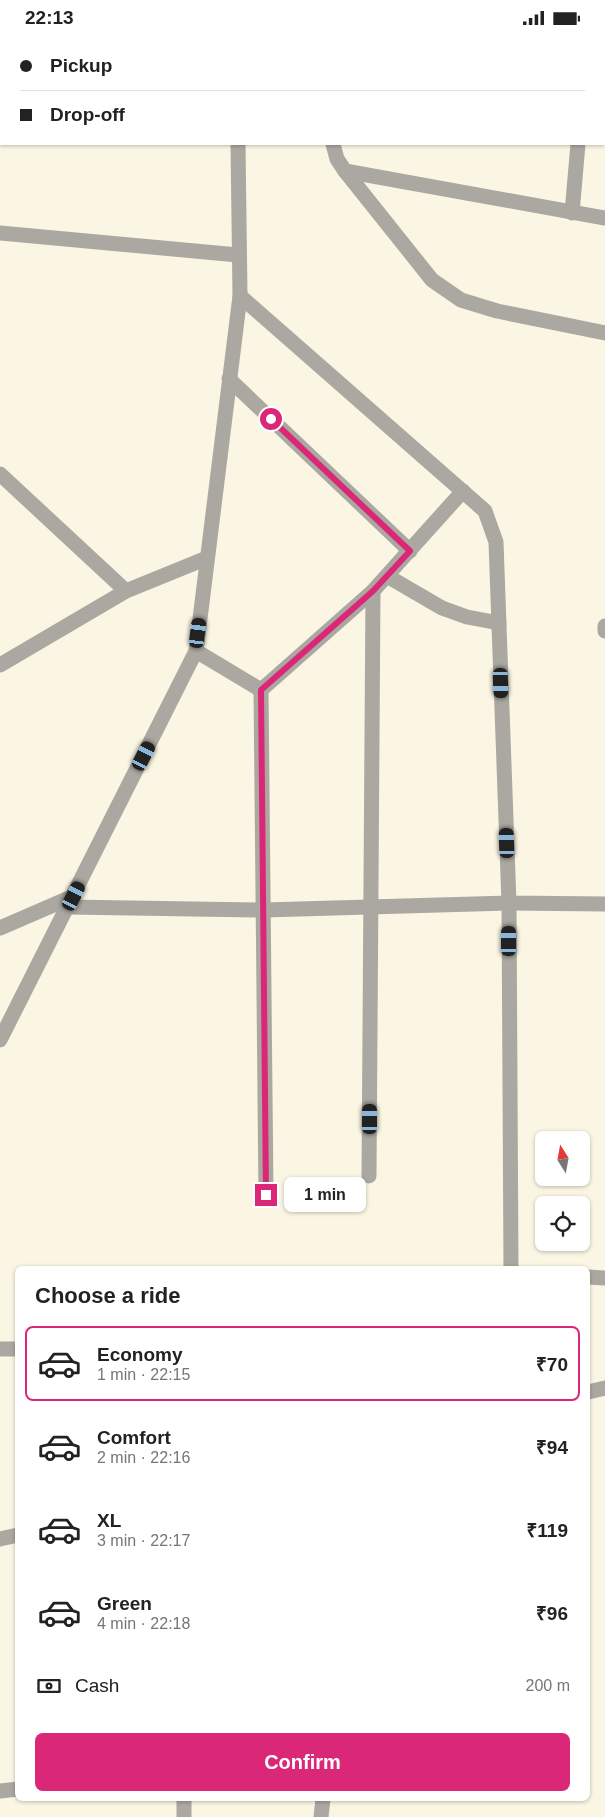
<!DOCTYPE html>
<html lang="en">
<head>
<meta charset="utf-8">
<style>
	body { margin:0; font-family:Helvetica,sans-serif; background:#f2f2f2; color:#222; height:100vh; display:flex; flex-direction:column; font-size:19px; white-space:nowrap }
	* { box-sizing:border-box; margin:0 }
	p { font-size:16px; color:#767676 }
	.icon { flex:none; width:28px; height:28px; fill:none; stroke:currentColor; stroke-width:2; stroke-linecap:round; stroke-linejoin:round }
	.map { position:relative; flex:1; overflow:hidden }
	.drawer { position:absolute; left:15px; top:1231px; width:575px; height:535px; display:flex; flex-direction:column; background:#fff; border-radius:8px; box-shadow:0 1px 4px #0004 }
	.drawer>* { flex:none }
	.guide { position:absolute; left:0px; top:0px; width:605px; height:110px; box-shadow:0 1px 4px #0004; display:grid; align-content:center; height:110px; padding:0 20px; background:#fff }
	.needle { width:32px; rotate:349deg }
	.fabs { position:absolute; left:535px; top:1096px; display:grid; gap:10px }
	.fabs a { display:grid; place-items:center; width:55px; height:55px; border-radius:8px; background:#fff; box-shadow:0 1px 4px #0004; font-size:25px }
	.end { position:absolute; width:22px; height:22px; margin:-11px; border:6px solid #db2777; background:#fff; box-shadow:0 0 0 2px #fff }
	.from { border-radius:50% }
	.bubble { position:absolute; height:35px; border-radius:8px; background:#fff; box-shadow:0 1px 4px #0004; font-size:16px; font-weight:800; line-height:35px; text-align:center }
	.car { position:absolute; width:15px; height:30px; margin:-15px -8px; border-radius:6px; box-shadow:0 0 4px 1px #0007; background:linear-gradient(#222 24%,#8ab4d8 0 40%,#222 0 76%,#8ab4d8 0 86%,#222 0) }
	.guide b { display:flex; align-items:center; gap:18px; height:48px; font-size:19px }
	.guide b+b { border-top:1px solid #e0e0e0 }
	.guide i { width:12px; height:12px; background:#222 }
	ul { padding:0; list-style:none }
	li { display:flex; align-items:center; gap:15px; height:75px; margin:0 10px 8px; padding:0 10px; border:2px solid transparent; border-radius:8px }
	li div { flex:1 }
	li b { display:block; font-size:19px }
	li em { font-style:normal; font-weight:800 }
	li.current { border-color:#db2777 }
	li>.icon { width:45px; height:45px; stroke-width:1.5 }
	h2 { padding:0 20px; font-size:22px; line-height:60px }
	.pay { display:flex; align-items:center; gap:12px; height:55px; padding:0 20px; font-size:19px }
	.pay p { margin-inline-start:auto }
	.primary-button { display:flex; gap:10px; margin-top:auto; padding:10px 20px }
	.primary-button a { flex:1; height:58px; border-radius:8px; background:#db2777; color:#fff; font-size:20px; font-weight:800; line-height:58px; text-align:center }
	.status { display:flex; justify-content:space-between; align-items:center; height:35px; padding:0 25px; background:#fff; direction:ltr }
	.status svg { height:14px; fill:currentColor }
	.map>svg:first-child { display:block }
	.lines { fill:none; stroke-linecap:round; stroke-linejoin:round }
	.street { stroke:#aaa8a0; stroke-width:15 }
	.route { stroke:#db2777; stroke-width:6 }
</style>
</head>
<body>
<div class="status"><b>22:13</b><svg viewBox="0 0 49 12"><path d="M0 12V9h3v3zM5 12V6h3v6zM10 12V3h3v9zM15 12V0h3v12zM26 1h20v11H26zM47 4h2v5h-2z"/></svg></div>
<div class="map">
<svg width="605" height="1782" viewBox="0 0 605 1782">
	<rect width="100%" height="100%" fill="#faf6e3"/>
	<g class="lines">
		<g class="street">
			<polyline points="237,0 237,1"/>
			<polyline points="307,0 307,1"/>
			<polyline points="594,1 594,0"/>
			<polyline points="604,86 605,87"/>
			<polyline points="333,109 337,124 345,136 605,183"/>
			<polyline points="345,136 432,245 461,265 497,276 605,298"/>
			<polyline points="572,178 578,109"/>
			<polyline points="0,198 238,220"/>
			<polyline points="240,261 485,476 496,507 509,868 605,869"/>
			<polyline points="229,344 410,516"/>
			<polyline points="0,439 126,556"/>
			<polyline points="387,541 442,573 467,582 499,588"/>
			<polyline points="605,591 605,596"/>
			<polyline points="196,616 261,655 373,556 463,456"/>
			<polyline points="0,630 126,556 207,523"/>
			<polyline points="261,655 266,1160"/>
			<polyline points="68,872 264,875 509,868 511,1234"/>
			<polyline points="0,893 74,861"/>
			<polyline points="0,1005 196,616 240,261 238,109"/>
			<polyline points="369,1141 373,556"/>
			<polyline points="588,1242 605,1243"/>
			<polyline points="0,1314 18,1314"/>
			<polyline points="588,1357 605,1353"/>
			<polyline points="0,1504 18,1500"/>
			<polyline points="0,1756 18,1754"/>
			<polyline points="184,1764 184,1782"/>
			<polyline points="321,1782 323,1764"/>
		</g>
	</g>
	<g class="lines">
		<polyline class="route" points="266,1160 261,655 373,556 410,516 271,384"/>
	</g>
</svg>
<div class="fabs">
<a><svg class="needle" viewBox="-14 -14 28 28"><path d="M0-13l5 13h-10z" fill="#e53935"/><path d="M0 13l5-13h-10z" fill="#767676"/></svg></a>
<a><svg class="icon" aria-label="locate" viewBox="0 0 24 24"><circle cx="12" cy="12" r="6"/><path d="M12 2v4M12 18v4M2 12h4M18 12h4"/></svg></a>
</div>
<i class="end from" style="left:271px;top:384px"></i>
<i class="end" style="left:266px;top:1160px"></i>
<div class="bubble" style="left:284px;top:1142px;width:82px">1 min</div>
<i class="car" style="left:198px;top:598px;rotate:7deg"></i>
<i class="car" style="left:501px;top:648px;rotate:178deg"></i>
<i class="car" style="left:144px;top:721px;rotate:27deg"></i>
<i class="car" style="left:507px;top:808px;rotate:358deg"></i>
<i class="car" style="left:74px;top:861px;rotate:27deg"></i>
<i class="car" style="left:509px;top:906px;rotate:0deg"></i>
<i class="car" style="left:370px;top:1084px;rotate:0deg"></i>
<div class="guide">
<b><i class="from"></i>Pickup</b>
<b><i></i>Drop-off</b>
</div>
<section class="drawer">
<h2>Choose a ride</h2>
<ul>
<li class="current"><svg class="icon" aria-label="car" viewBox="0 0 24 24"><path d="M5 17H2v-5l4-1 3-4h7l3 4 3 1v5h-3M9 17h6M6 11h13"/><circle cx="7" cy="17" r="2"/><circle cx="17" cy="17" r="2"/></svg><div><b>Economy</b><p>1 min · 22:15</p></div><em>₹70</em></li>
<li><svg class="icon" aria-label="car" viewBox="0 0 24 24"><path d="M5 17H2v-5l4-1 3-4h7l3 4 3 1v5h-3M9 17h6M6 11h13"/><circle cx="7" cy="17" r="2"/><circle cx="17" cy="17" r="2"/></svg><div><b>Comfort</b><p>2 min · 22:16</p></div><em>₹94</em></li>
<li><svg class="icon" aria-label="car" viewBox="0 0 24 24"><path d="M5 17H2v-5l4-1 3-4h7l3 4 3 1v5h-3M9 17h6M6 11h13"/><circle cx="7" cy="17" r="2"/><circle cx="17" cy="17" r="2"/></svg><div><b>XL</b><p>3 min · 22:17</p></div><em>₹119</em></li>
<li><svg class="icon" aria-label="car" viewBox="0 0 24 24"><path d="M5 17H2v-5l4-1 3-4h7l3 4 3 1v5h-3M9 17h6M6 11h13"/><circle cx="7" cy="17" r="2"/><circle cx="17" cy="17" r="2"/></svg><div><b>Green</b><p>4 min · 22:18</p></div><em>₹96</em></li>
</ul>
<div class="pay"><svg class="icon" aria-label="cash" viewBox="0 0 24 24"><path d="M3 7h18v10H3z"/><circle cx="12" cy="12" r="2"/></svg>Cash<p>200 m</p></div>
<div class="primary-button"><a>Confirm</a></div>
</section>
</div>
</body>
</html>
